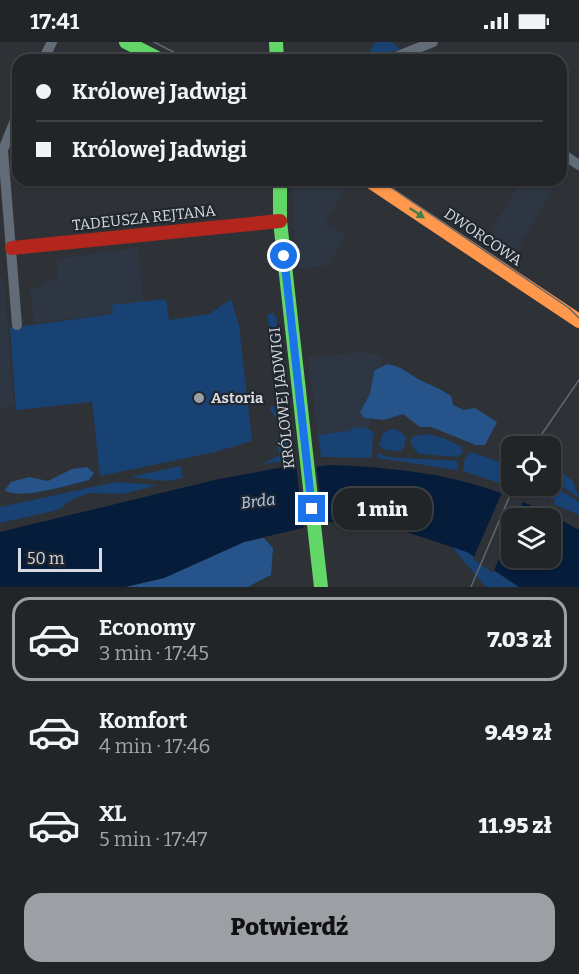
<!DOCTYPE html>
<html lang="pl">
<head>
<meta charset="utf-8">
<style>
	body { margin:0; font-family:Bitter,serif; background:#2a2d30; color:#f1f3f6; height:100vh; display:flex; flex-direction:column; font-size:22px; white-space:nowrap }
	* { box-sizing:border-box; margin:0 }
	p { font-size:20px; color:#a2a5a8 }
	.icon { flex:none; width:33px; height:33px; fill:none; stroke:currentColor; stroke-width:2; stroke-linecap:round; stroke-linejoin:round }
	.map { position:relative; height:545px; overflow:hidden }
	.side { display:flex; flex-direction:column; background:#222528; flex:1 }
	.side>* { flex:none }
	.hud { position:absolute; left:12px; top:12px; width:555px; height:132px; border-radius:18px; box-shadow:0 2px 4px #0004,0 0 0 2px #3f4245; display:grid; align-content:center; height:132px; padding:0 24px; background:#222528 }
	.buttons { position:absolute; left:501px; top:394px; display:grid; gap:12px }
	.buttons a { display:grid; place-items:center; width:60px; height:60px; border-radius:12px; background:#222528; box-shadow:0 2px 4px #0004,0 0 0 2px #3f4245; font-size:30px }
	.scale { position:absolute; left:18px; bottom:15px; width:84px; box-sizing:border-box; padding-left:6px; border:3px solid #d7dbe1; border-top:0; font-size:16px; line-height:21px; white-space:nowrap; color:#d7dbe1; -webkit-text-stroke:4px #20272f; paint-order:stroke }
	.end { position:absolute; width:27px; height:27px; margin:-14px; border:8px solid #1a73e8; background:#fff; box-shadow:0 0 0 3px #fff }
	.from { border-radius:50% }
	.bubble { position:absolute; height:42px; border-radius:18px; background:#222528; box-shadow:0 2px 4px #0004,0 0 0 2px #3f4245; font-size:20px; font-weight:800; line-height:42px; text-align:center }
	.hud b { display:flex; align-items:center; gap:21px; height:57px; font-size:22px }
	.hud b+b { border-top:2px solid #3f4245 }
	.hud i { width:15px; height:15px; background:#f1f3f6 }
	ul { padding:10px 0 0; list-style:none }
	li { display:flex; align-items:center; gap:18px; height:84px; margin:0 12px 9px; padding:0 12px; border:3px solid transparent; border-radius:18px }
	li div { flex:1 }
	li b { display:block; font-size:22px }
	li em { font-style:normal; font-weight:800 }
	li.active { border-color:#9ca0a5 }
	li>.icon { width:54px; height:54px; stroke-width:1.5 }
	.cta { display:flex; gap:12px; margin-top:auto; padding:12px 24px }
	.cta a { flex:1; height:69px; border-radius:18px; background:#9ca0a5; color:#111; font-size:24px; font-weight:800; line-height:69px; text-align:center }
	.status { display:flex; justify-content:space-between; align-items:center; height:42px; padding:0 30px; background:#222528; direction:ltr }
	.status svg { height:16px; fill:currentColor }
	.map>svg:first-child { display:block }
	.built { fill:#2d3642 }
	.green { fill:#184273 }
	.forest { fill:#265389 }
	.water { fill:#051c3a; fill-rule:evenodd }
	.pier { fill:#2e3136 }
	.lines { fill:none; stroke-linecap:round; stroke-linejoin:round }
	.street { stroke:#616c77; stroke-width:10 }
	.fast { stroke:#63d668; stroke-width:14 }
	.slow { stroke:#ff974d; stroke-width:14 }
	.jam { stroke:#b3261e; stroke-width:14 }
	.tram { stroke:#61676e; stroke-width:1.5 }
	.oneway { fill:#427e4c }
	.route { stroke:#1a73e8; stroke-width:8 }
	.poi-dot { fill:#9ca0a5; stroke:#20272f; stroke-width:2 }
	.labels { text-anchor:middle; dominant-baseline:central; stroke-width:4.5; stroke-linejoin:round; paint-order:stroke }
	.street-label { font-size:15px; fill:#d7dbe1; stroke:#20272f }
	.poi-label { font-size:15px; font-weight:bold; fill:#d7dbe1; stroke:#20272f; text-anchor:start }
	.water-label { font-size:16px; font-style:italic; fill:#b4cff2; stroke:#20272f }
</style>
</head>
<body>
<div class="status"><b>17:41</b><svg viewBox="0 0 49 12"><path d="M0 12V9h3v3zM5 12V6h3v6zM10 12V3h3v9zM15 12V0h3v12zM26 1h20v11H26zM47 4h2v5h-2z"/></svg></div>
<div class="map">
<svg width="579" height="545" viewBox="0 0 579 545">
	<rect width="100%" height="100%" fill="#2e3136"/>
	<g class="built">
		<polygon points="292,138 351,139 325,181 347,193 329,223 299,227 293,180"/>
		<polygon points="521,138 559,138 516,211 488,194"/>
		<polygon points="139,205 143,260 113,263 113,272 34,281 30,246 44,244 44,239 58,237 56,217"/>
		<polygon points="0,235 4,235 14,364 0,366"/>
		<polygon points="360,310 383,313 367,400 319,406 308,315"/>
	</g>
	<g class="green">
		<polygon points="375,0 392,0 400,7 365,18"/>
		<polygon points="166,257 169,278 209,272 231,257 239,283 252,399 215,410 100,434 92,360 16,368 10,286 113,272 112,263"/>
		<polygon points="273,271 277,277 276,330 279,351 288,380 274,374 269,365 278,364 267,272"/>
		<polygon points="355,385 366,386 373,390 372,416 321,415 318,393 350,389"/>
		<polygon points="392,387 398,388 406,395 404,405 400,409 385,408 379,403 383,391"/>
		<polygon points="426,392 444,396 461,405 463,410 458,415 419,412 411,403 411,395"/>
		<polygon points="288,395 295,418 262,422 280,413 275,398"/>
		<polygon points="471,410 511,424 505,443 463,429 465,416"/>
		<polygon points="378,411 388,415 458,419 457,428 378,416"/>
		<polygon points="550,421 573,439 579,456 551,437"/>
		<polygon points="180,424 183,436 167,439 130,435"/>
		<polygon points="116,440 158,443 122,452 89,451 73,457 58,468 0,481 0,465"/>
		<polygon points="551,442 579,460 579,473 554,462 555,458 547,455 545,458 528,449 530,444"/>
		<polygon points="451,504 467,510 519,545 486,545"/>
	</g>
	<g class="forest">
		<path d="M387 322C405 325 410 334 426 341 436 345 442 348 451 354L453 363 464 368 475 366 497 380 485 403H476L431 385H420L403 372 384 378 364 376 360 370 370 352 374 329Z"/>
		<path d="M87 425 94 431 89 438C72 442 18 459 5 448L11 440 29 435 48 439 72 427Z"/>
		<polygon points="264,496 273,506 271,533 248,545 125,545 164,536 244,500"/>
	</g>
	<path class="water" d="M332 423C429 427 494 439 579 488V545H519L467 510 388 484 328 480 244 500 164 536 125 545H0V490L219 437 290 424 292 427ZM512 477H550V516H512Z"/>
	<g class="pier">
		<polygon points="316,421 324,484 304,488 296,423"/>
		<polygon points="503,448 525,455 516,477 512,477 511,487 493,531 473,517"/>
	</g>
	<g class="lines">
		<g class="street">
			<polyline points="43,18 52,0"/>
			<polyline points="388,18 433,0"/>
			<polyline points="561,111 579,123"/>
			<polyline points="17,283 3,108 18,71"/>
		</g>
		<g class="fast">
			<polyline points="126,0 161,18"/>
			<polyline points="276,0 277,18"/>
			<polyline points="280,138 280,179 321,545"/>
		</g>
		<polyline class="slow" points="368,138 579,279"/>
		<polyline class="jam" points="12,206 280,179"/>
		<g class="tram">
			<polyline points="154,0 189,18"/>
			<polyline points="380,138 569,266 579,276"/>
			<polyline points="533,405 579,338"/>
			<polyline points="471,545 514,444"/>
		</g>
	</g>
	<defs><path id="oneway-solid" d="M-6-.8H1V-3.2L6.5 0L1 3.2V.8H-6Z" transform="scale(1.5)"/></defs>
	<use class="oneway" href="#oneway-solid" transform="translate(417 171) rotate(34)"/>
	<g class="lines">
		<polyline class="route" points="284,214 312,467"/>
	</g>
	<circle class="poi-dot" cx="199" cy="356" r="6"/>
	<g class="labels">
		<g class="street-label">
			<text transform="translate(144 176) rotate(-6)">TADEUSZA REJTANA</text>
			<text transform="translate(483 195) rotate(34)">DWORCOWA</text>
			<text transform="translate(282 356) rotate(-96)">KRÓLOWEJ JADWIGI</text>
		</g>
		<g class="poi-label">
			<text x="211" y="356">Astoria</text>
		</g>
		<g class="water-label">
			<text transform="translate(258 459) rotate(-7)">Brda</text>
		</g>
	</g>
</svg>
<div class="buttons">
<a><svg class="icon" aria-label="locate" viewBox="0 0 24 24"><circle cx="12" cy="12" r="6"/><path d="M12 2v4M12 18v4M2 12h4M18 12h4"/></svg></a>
<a><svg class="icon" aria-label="layers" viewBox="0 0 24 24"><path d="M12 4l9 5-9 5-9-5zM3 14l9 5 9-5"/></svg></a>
</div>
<div class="scale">50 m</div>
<i class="end from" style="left:284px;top:214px"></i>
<i class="end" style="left:312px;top:467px"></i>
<div class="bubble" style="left:333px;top:446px;width:99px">1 min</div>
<div class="hud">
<b><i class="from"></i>Królowej Jadwigi</b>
<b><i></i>Królowej Jadwigi</b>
</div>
</div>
<section class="side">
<ul>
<li class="active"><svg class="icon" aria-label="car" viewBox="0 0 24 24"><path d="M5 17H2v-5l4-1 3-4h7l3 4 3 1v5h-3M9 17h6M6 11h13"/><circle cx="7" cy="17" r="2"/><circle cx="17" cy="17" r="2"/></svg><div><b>Economy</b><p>3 min · 17:45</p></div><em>7.03 zł</em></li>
<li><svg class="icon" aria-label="car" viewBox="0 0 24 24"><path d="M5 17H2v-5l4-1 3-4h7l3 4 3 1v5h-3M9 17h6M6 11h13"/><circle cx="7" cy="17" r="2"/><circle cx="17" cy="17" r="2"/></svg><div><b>Komfort</b><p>4 min · 17:46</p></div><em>9.49 zł</em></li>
<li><svg class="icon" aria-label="car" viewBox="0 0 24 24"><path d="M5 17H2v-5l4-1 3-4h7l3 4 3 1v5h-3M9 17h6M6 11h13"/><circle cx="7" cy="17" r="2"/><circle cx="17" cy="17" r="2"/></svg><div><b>XL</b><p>5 min · 17:47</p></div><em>11.95 zł</em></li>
</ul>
<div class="cta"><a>Potwierdź</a></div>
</section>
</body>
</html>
